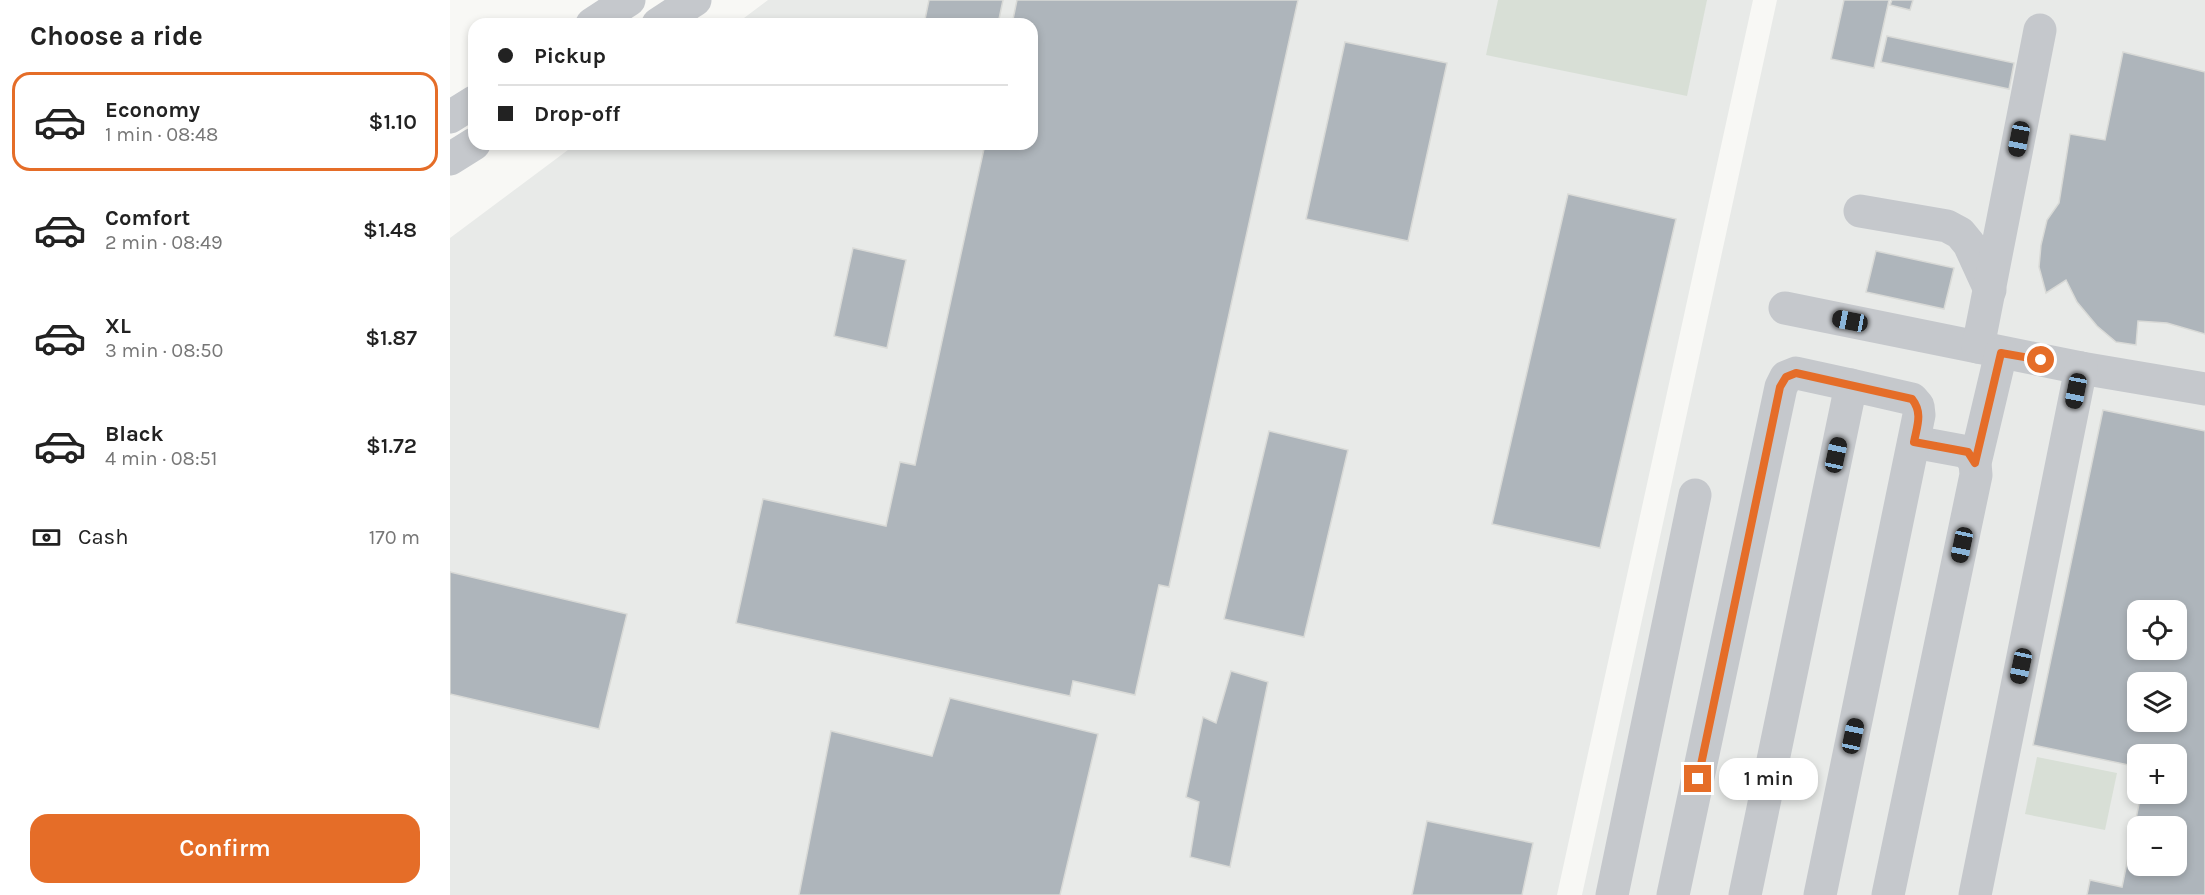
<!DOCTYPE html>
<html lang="en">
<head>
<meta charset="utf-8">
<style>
	body { margin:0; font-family:Karla,sans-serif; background:#f6f6f6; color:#222; height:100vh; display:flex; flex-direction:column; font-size:22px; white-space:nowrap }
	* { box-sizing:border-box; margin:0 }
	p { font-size:20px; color:#767676 }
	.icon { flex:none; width:33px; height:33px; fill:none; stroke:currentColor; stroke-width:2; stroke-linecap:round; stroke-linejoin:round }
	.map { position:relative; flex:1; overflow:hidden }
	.panel { display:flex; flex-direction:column; background:#fff; width:450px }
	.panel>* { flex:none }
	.top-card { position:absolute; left:18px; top:18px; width:570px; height:132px; border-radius:18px; box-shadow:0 3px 9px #0003; display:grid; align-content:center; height:132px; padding:0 30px; background:#fff }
	.controls { position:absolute; left:1677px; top:600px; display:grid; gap:12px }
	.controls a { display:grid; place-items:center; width:60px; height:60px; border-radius:12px; background:#fff; box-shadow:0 3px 9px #0003; font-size:30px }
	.end { position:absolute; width:27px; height:27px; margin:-14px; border:8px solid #e56d28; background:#fff; box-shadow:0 0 0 3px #fff }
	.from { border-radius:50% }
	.bubble { position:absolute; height:42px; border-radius:18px; background:#fff; box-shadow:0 3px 9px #0003; font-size:20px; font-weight:600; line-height:42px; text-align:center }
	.car { position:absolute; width:18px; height:36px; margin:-18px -9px; border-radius:8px; box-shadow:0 0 4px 2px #0007; background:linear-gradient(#222 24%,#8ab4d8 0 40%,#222 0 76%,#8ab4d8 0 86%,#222 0) }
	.top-card b { display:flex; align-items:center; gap:21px; height:57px; font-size:22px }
	.top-card b+b { border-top:2px solid #e0e0e0 }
	.top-card i { width:15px; height:15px; background:#222 }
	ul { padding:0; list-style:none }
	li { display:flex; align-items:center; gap:18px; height:99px; margin:0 12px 9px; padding:0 18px; border:3px solid transparent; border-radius:18px }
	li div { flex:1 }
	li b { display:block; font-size:22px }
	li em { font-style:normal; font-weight:600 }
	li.selected { border-color:#e56d28 }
	li>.icon { width:54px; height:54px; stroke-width:1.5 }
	h2 { padding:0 30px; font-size:27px; line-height:72px }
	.pay { display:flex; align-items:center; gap:15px; height:66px; padding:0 30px; font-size:22px }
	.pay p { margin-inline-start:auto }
	.primary-button { display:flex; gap:12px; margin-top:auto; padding:12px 30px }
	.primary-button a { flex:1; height:69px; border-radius:18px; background:#e56d28; color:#fff; font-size:24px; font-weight:600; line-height:69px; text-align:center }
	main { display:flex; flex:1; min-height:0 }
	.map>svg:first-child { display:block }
	.built { fill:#e8eae8; fill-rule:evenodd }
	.green { fill:#d8dfd6 }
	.building { fill:#aeb5bb; stroke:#d9dad7; stroke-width:1.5; fill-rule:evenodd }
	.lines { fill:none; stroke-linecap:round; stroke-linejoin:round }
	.minor { stroke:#c5c8cc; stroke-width:33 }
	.route { stroke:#e56d28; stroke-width:8 }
</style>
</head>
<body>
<main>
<section class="panel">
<h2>Choose a ride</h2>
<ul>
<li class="selected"><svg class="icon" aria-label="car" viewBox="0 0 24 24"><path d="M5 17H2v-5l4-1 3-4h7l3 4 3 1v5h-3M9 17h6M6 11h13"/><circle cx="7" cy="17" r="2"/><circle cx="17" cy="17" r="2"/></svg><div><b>Economy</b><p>1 min · 08:48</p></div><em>$1.10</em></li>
<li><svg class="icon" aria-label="car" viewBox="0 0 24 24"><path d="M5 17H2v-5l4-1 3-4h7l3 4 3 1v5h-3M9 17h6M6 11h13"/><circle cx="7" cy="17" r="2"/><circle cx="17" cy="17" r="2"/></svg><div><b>Comfort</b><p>2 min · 08:49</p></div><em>$1.48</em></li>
<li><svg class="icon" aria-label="car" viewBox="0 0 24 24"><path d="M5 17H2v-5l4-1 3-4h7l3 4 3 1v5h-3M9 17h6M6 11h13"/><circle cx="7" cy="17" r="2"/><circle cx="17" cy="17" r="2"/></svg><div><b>XL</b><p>3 min · 08:50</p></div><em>$1.87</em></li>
<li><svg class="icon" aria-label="car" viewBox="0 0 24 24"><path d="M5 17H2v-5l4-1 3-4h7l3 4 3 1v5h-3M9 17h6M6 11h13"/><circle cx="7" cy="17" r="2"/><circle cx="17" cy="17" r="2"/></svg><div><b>Black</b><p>4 min · 08:51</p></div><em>$1.72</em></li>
</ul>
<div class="pay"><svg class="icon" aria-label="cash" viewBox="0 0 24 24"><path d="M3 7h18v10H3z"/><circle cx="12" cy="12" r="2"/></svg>Cash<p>170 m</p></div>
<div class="primary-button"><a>Confirm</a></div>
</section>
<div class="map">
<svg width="1755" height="895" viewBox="0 0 1755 895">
	<rect width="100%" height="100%" fill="#f8f8f5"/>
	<g class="built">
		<polygon points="318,0 1303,0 1107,895 0,895 0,238 126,144 582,144 582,24 286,24"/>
		<path d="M1327 0H1755V895H1132ZM1688 610H1726V650H1688ZM1688 682H1726V722H1688ZM1688 754H1726V794H1688ZM1688 826H1726V866H1688Z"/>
	</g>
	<g class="green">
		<polygon points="1048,0 1257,0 1237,96 1036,55"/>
		<polygon points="1587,757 1667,773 1655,830 1575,814"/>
	</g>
	<g class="building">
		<polygon points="479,0 553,0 548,24 474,24"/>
		<polygon points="567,0 848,0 719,587 709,585 685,695 623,681 620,696 286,623 313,499 436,526 450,462 465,465 535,144 582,144 582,24 562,24"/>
		<polygon points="1394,0 1439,0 1424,68 1381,59"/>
		<polygon points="1442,0 1463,0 1460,10 1440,5"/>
		<polygon points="1437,36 1564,63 1559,89 1431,62"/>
		<polygon points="895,42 997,63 958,241 856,219"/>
		<polygon points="1673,52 1755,72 1755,334 1717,323 1688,321 1686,345 1666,342 1647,326 1627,302 1616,280 1596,293 1589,267 1591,245 1597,220 1609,203 1620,134 1655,140"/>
		<polygon points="1118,194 1226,219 1150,548 1042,524"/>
		<polygon points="403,248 456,260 437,348 384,336"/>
		<polygon points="1426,251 1504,268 1494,309 1416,292"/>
		<path d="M1653 410 1755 431V895H1637L1640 880 1672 887 1691 794H1726V754H1688V767L1583 745ZM1688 610H1726V650H1688ZM1688 682H1726V722H1688ZM1688 826H1726V866H1688Z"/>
		<polygon points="819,431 898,450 854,637 774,619"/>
		<polygon points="0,572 177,614 149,729 0,694"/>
		<polygon points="781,671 818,682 780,867 740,857 749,802 736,797 753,717 766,723"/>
		<polygon points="500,698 648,734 610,895 349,895 381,731 482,756"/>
		<polygon points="977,821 1083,843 1072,895 962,895"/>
	</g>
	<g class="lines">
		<g class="minor">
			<polyline points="142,24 179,0"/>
			<polyline points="208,24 245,0"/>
			<polyline points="0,117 24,102"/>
			<polyline points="0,159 24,144"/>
			<polyline points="1410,211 1497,226 1510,233 1519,244 1540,290"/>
			<polyline points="1335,308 1631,368 1755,389"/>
			<polyline points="1528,347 1590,30"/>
			<polyline points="1464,442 1518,452 1525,463"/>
			<polyline points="1162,895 1245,495"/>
			<polyline points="1223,895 1331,387 1336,377 1346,373 1401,385"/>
			<polyline points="1295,895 1401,385 1462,399 1468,406 1469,415 1370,895"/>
			<polyline points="1438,895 1526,475 1525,463 1551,353"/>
			<polyline points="1525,895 1631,368"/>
		</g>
	</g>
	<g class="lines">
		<path class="route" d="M1248 779 1330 387 1336 377 1346 373 1462 399C1473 413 1467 426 1464 442L1518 452 1525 463 1551 353 1591 360"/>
	</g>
</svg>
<div class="controls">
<a><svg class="icon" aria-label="locate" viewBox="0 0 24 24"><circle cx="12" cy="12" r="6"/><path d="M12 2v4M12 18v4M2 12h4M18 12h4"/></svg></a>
<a><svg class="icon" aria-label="layers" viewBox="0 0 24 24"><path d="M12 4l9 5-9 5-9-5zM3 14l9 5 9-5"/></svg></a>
<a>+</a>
<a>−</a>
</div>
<i class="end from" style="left:1591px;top:360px"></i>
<i class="end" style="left:1248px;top:779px"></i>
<div class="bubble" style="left:1269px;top:758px;width:99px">1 min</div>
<i class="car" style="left:1569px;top:139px;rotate:191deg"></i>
<i class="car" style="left:1400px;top:321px;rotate:281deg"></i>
<i class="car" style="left:1626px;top:391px;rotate:191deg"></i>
<i class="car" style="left:1386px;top:455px;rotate:12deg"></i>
<i class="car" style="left:1512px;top:545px;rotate:192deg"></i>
<i class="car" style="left:1571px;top:666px;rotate:192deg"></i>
<i class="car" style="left:1403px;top:736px;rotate:12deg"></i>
<div class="top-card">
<b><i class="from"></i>Pickup</b>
<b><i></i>Drop-off</b>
</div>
</div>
</main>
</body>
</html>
